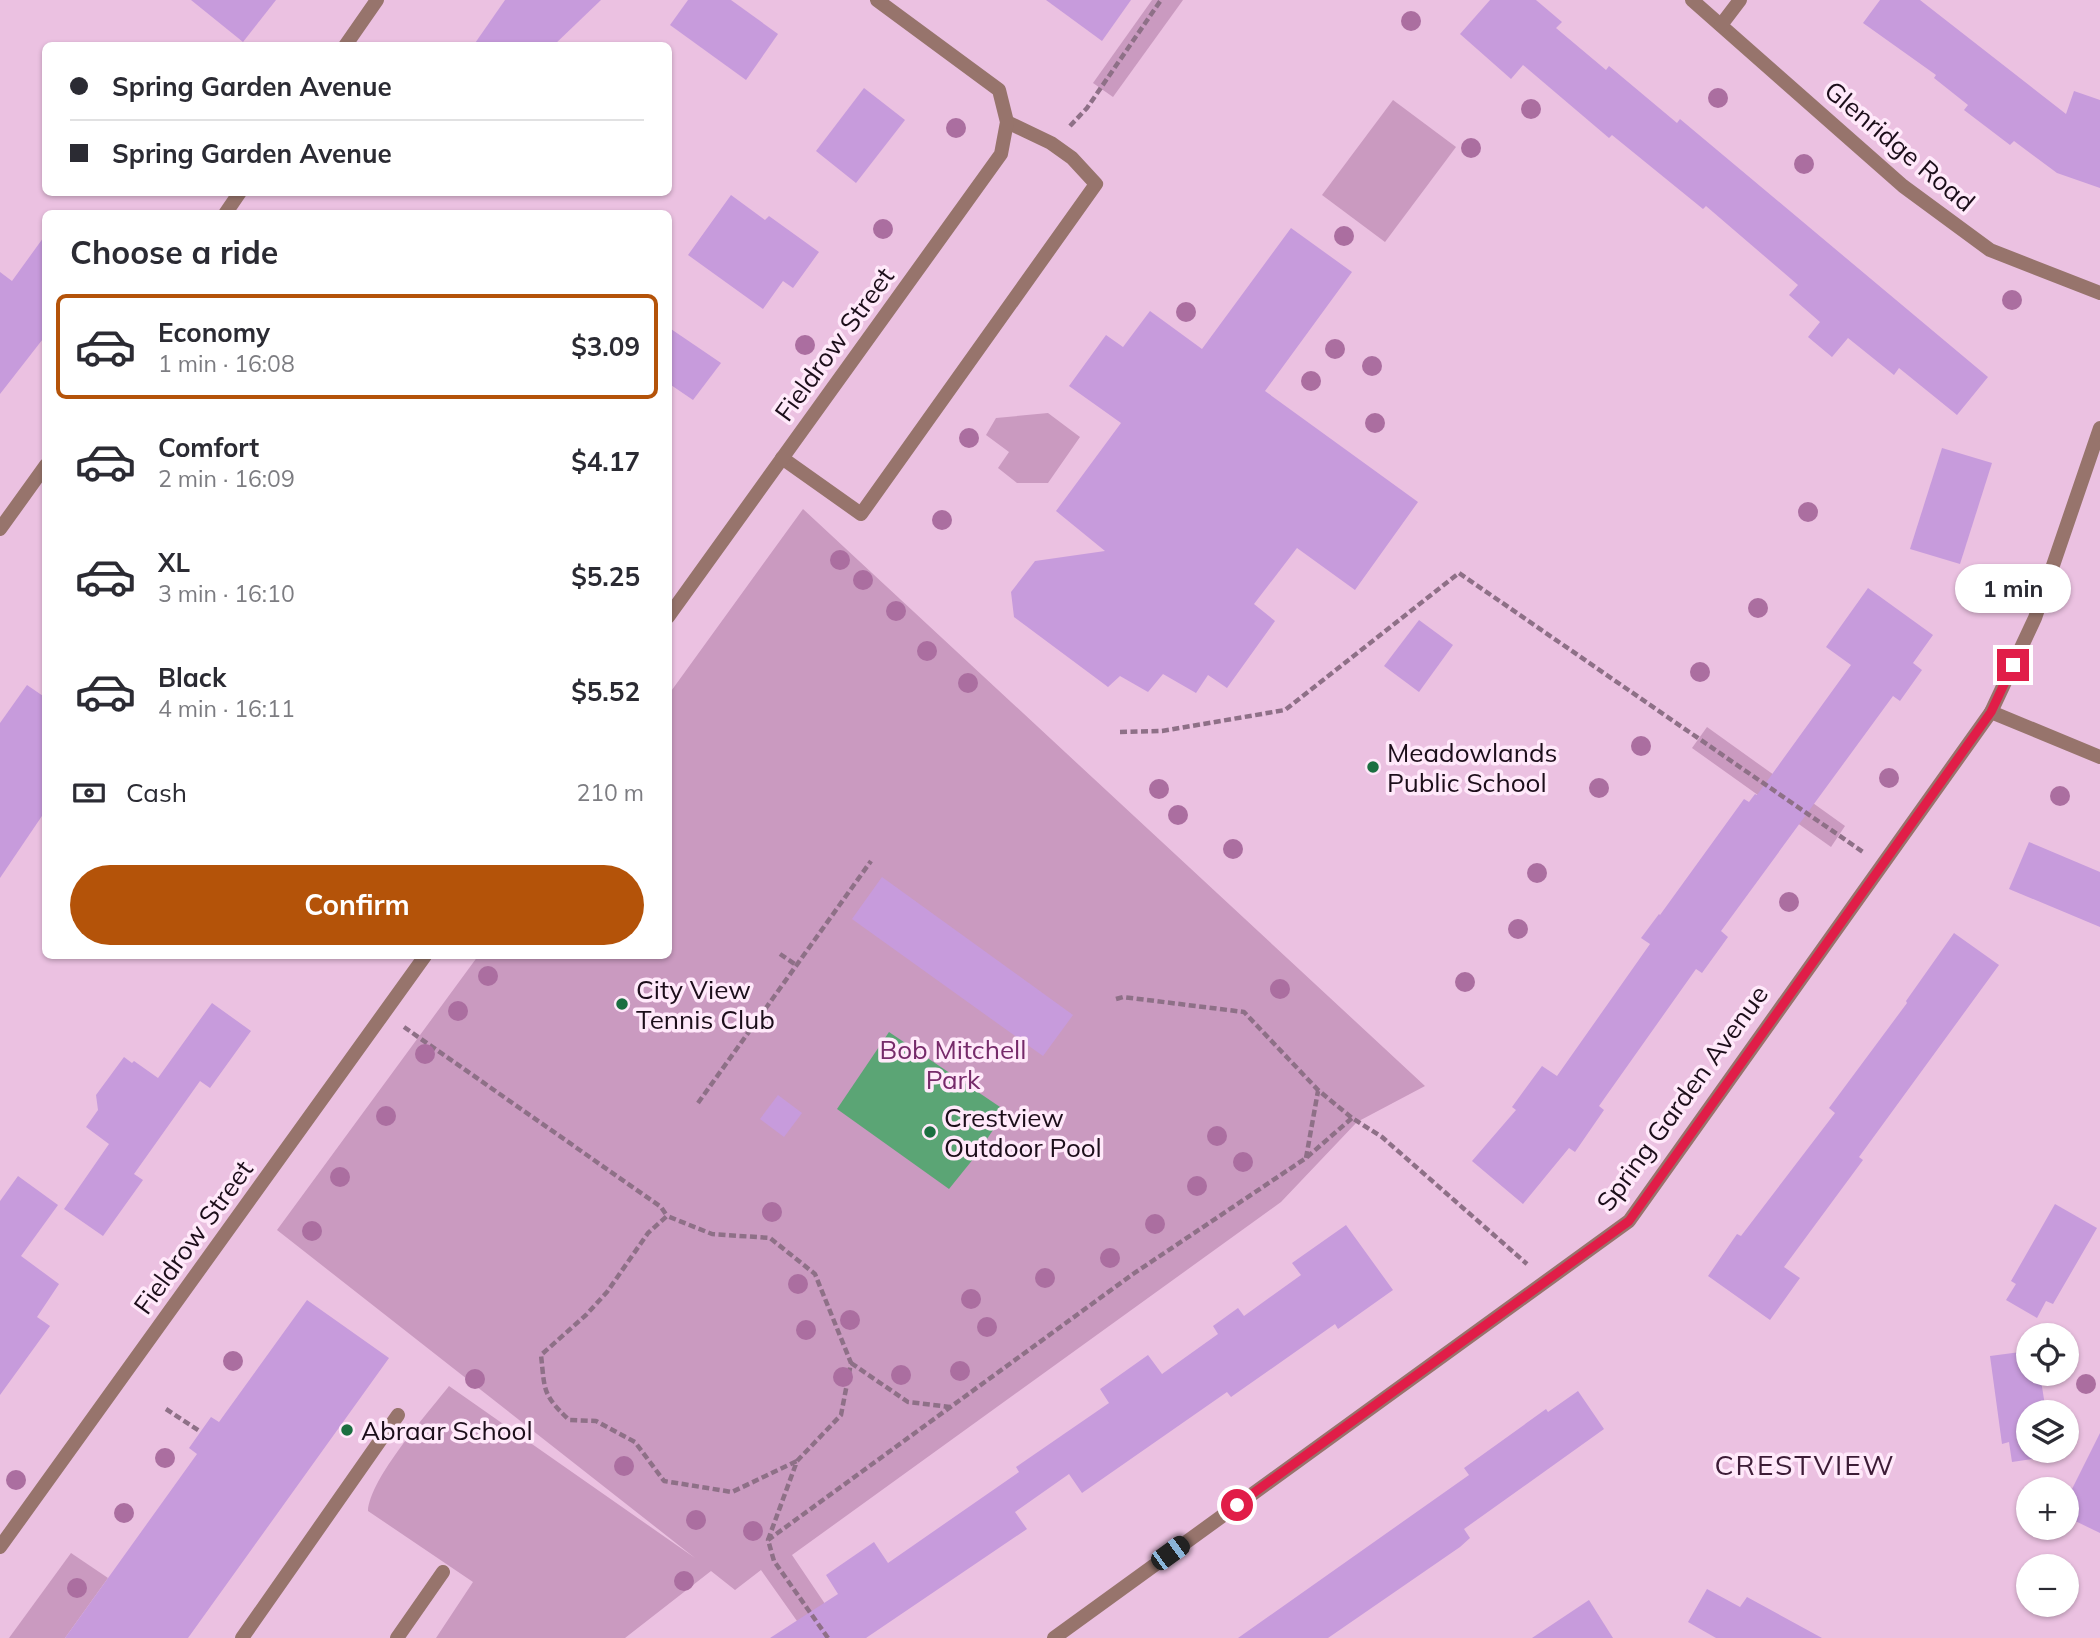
<!DOCTYPE html>
<html lang="en">
<head>
<meta charset="utf-8">
<style>
	body { margin:0; font-family:Mulish,sans-serif; background:#f7f7f7; color:#2b2b33; height:100vh; display:flex; flex-direction:column; font-size:26px; white-space:nowrap }
	* { box-sizing:border-box; margin:0 }
	p { font-size:23px; color:#7c7c81 }
	.icon { flex:none; width:38px; height:38px; fill:none; stroke:currentColor; stroke-width:2; stroke-linecap:round; stroke-linejoin:round }
	.map { position:relative; flex:1; overflow:hidden }
	.panel { position:absolute; left:42px; top:210px; width:630px; height:749px; display:flex; flex-direction:column; background:#fff; border-radius:10px; box-shadow:0 2px 5px #0004 }
	.panel>* { flex:none }
	.guide { position:absolute; left:42px; top:42px; width:630px; height:154px; border-radius:10px; box-shadow:0 2px 5px #0004; display:grid; align-content:center; height:154px; padding:0 28px; background:#fff }
	.controls { position:absolute; left:2016px; top:1323px; display:grid; gap:14px }
	.controls a { display:grid; place-items:center; width:63px; height:63px; border-radius:50%; background:#fff; box-shadow:0 2px 5px #0004; font-size:35px }
	.end { position:absolute; width:32px; height:32px; margin:-16px; border:9px solid #e11d48; background:#fff; box-shadow:0 0 0 4px #fff }
	.from { border-radius:50% }
	.bubble { position:absolute; height:49px; border-radius:24px; background:#fff; box-shadow:0 2px 5px #0004; font-size:23px; font-weight:700; line-height:49px; text-align:center }
	.car { position:absolute; width:21px; height:42px; margin:-21px -10px; border-radius:9px; box-shadow:0 0 5px 2px #0007; background:linear-gradient(#222 24%,#8ab4d8 0 40%,#222 0 76%,#8ab4d8 0 86%,#222 0) }
	.guide b { display:flex; align-items:center; gap:24px; height:66px; font-size:26px }
	.guide b+b { border-top:2px solid #e1e1e2 }
	.guide i { width:18px; height:18px; background:#2b2b33 }
	ul { padding:0; list-style:none }
	li { display:flex; align-items:center; gap:21px; height:105px; margin:0 14px 10px; padding:0 14px; border:4px solid transparent; border-radius:10px }
	li div { flex:1 }
	li b { display:block; font-size:26px }
	li em { font-style:normal; font-weight:700 }
	li.selected { border-color:#b45309 }
	li>.icon { width:63px; height:63px; stroke-width:1.5 }
	h2 { padding:0 28px; font-size:32px; line-height:84px }
	.pay { display:flex; align-items:center; gap:18px; height:77px; padding:0 28px; font-size:26px }
	.pay p { margin-inline-start:auto }
	.action { display:flex; gap:14px; margin-top:auto; padding:14px 28px }
	.action a { flex:1; height:80px; border-radius:42px; background:#b45309; color:#fff; font-size:28px; font-weight:700; line-height:80px; text-align:center }
	.map>svg:first-child { display:block }
	.green { fill:#ca9ac0 }
	.water { fill:#5ba575 }
	.building { fill:#c79bdc }
	.lines { fill:none; stroke-linecap:round; stroke-linejoin:round }
	.path { stroke:#8e7087; stroke-width:4.5; stroke-dasharray:7 3.5; stroke-linecap:butt }
	.lane { stroke:#97746c; stroke-width:14 }
	.street { stroke:#97746c; stroke-width:14 }
	.tree { fill:#ab6ea0 }
	.route { stroke:#e11d48; stroke-width:9 }
	.poi-dot { fill:#1b6f41; stroke:#ffe9fa; stroke-width:2.5 }
	.labels { text-anchor:middle; dominant-baseline:central; stroke-width:7; stroke-linejoin:round; paint-order:stroke }
	.street-label { font-size:26px; fill:#1c0e1a; stroke:#ffe9fa }
	.poi-label { font-size:26px; fill:#1c0e1a; stroke:#ffe9fa; text-anchor:start }
	.park-label { font-size:26px; fill:#762a6a; stroke:#ffe9fa }
	.neighbourhood-label { font-size:28px; letter-spacing:2px; fill:#3c1c36; stroke:#ffe9fa }
</style>
</head>
<body>
<div class="map">
<svg width="2100" height="1638" viewBox="0 0 2100 1638">
	<rect width="100%" height="100%" fill="#ebc1e1"/>
	<g class="green">
		<polygon points="1152,0 1183,0 1113,97 1093,83"/>
		<polygon points="1393,100 1456,147 1385,242 1322,195"/>
		<polygon points="1048,413 1080,437 1048,483 1017,483 998,468 1009,452 986,435 996,418"/>
		<path d="M803 509 1425 1086 1357 1122 1281 1202 792 1555 848 1638H809L761 1570 735 1590 711 1571 625 1638H436L473 1582 368 1511C370 1478 428 1413 449 1386L695 1558 277 1230 478 956H668L669 694Z"/>
		<polygon points="1707,727 1845,826 1831,847 1692,748"/>
		<polygon points="71,1553 108,1578 65,1638 9,1638"/>
	</g>
	<polygon class="water" points="889,1032 1006,1111 974,1158 949,1189 837,1109"/>
	<g class="building">
		<polygon points="191,0 276,0 243,42"/>
		<polygon points="505,0 601,0 553,46 473,46"/>
		<polygon points="688,0 731,0 778,34 746,80 670,25"/>
		<polygon points="1046,0 1131,0 1102,41"/>
		<polygon points="1490,0 1536,0 1562,22 1556,28 1606,70 1609,66 1677,123 1680,119 1988,377 1957,415 1899,368 1894,375 1848,338 1832,357 1808,337 1820,322 1789,295 1798,285 1706,206 1703,209 1612,135 1609,138 1523,65 1511,79 1460,34"/>
		<polygon points="1880,0 1920,0 2066,114 2074,91 2100,100 2100,188 2057,173 2014,141 2010,145 1964,110 1968,105 1934,78 1936,75 1863,23"/>
		<polygon points="864,88 905,120 856,183 816,151"/>
		<polygon points="731,195 765,220 769,216 819,252 793,288 783,281 763,309 688,255"/>
		<polygon points="1291,228 1352,272 1265,391 1418,502 1355,590 1297,548 1254,604 1275,621 1227,688 1208,675 1196,693 1163,674 1148,692 1120,676 1108,687 1014,617 1011,592 1035,561 1105,551 1056,511 1121,423 1069,386 1106,335 1123,347 1150,311 1202,349"/>
		<polygon points="46,234 46,335 0,394 0,272 12,281"/>
		<polygon points="668,327 721,363 693,400 668,383"/>
		<polygon points="1942,448 1992,463 1960,564 1910,549"/>
		<polygon points="1868,588 1933,635 1913,663 1922,670 1900,701 1893,696 1721,931 1728,937 1702,973 1696,969 1599,1106 1604,1110 1575,1152 1569,1148 1523,1204 1472,1161 1516,1110 1512,1107 1542,1066 1557,1076 1650,944 1641,938 1659,914 1660,915 1744,799 1749,802 1755,794 1757,795 1851,665 1826,647"/>
		<polygon points="1419,620 1453,645 1419,692 1384,666"/>
		<polygon points="27,685 46,698 46,810 0,878 0,723"/>
		<polygon points="2029,842 2100,872 2100,927 2009,889"/>
		<polygon points="882,877 1073,1015 1043,1056 852,919"/>
		<polygon points="1954,933 1999,965 1859,1157 1863,1160 1784,1267 1800,1278 1770,1320 1708,1276 1737,1234 1741,1236 1835,1113 1829,1108 1907,1003 1906,1001"/>
		<polygon points="212,1003 251,1031 210,1088 200,1081 134,1174 143,1180 103,1236 64,1209 109,1144 86,1127 98,1110 96,1095 124,1057 132,1063 134,1061 158,1078"/>
		<polygon points="778,1095 802,1113 784,1137 760,1119"/>
		<polygon points="18,1176 58,1205 21,1256 59,1284 37,1317 50,1326 0,1395 0,1201"/>
		<polygon points="2055,1204 2097,1228 2053,1304 2046,1301 2037,1318 2006,1300 2016,1284 2011,1281"/>
		<polygon points="1346,1225 1393,1290 1338,1329 1335,1324 1231,1397 1227,1392 1082,1493 1069,1474 1015,1512 1027,1529 866,1638 770,1638 838,1594 826,1575 874,1542 888,1563 1019,1472 1016,1467 1109,1403 1100,1389 1148,1355 1162,1374 1218,1334 1213,1326 1238,1308 1244,1316 1301,1275 1292,1263"/>
		<polygon points="307,1300 389,1358 188,1638 65,1638 197,1454 189,1448 211,1417 219,1422"/>
		<polygon points="2028,1351 2028,1374 2040,1374 2046,1412 2028,1412 2028,1451 2051,1451 2052,1456 2012,1462 2009,1442 2002,1444 1990,1356"/>
		<polygon points="1578,1391 1604,1429 1464,1529 1470,1538 1460,1547 1328,1638 1238,1638 1469,1475 1464,1468 1546,1409 1548,1412"/>
		<polygon points="2100,1433 2100,1533 2067,1517 2067,1499"/>
		<polygon points="1707,1589 1740,1607 1747,1597 1822,1638 1716,1638 1688,1622"/>
		<polygon points="1589,1600 1613,1638 1532,1638"/>
	</g>
	<g class="lines">
		<g class="path">
			<polyline points="1070,126 1087,108 1161,0"/>
			<polyline points="1120,732 1162,731 1285,710 1459,573 1863,852"/>
			<polyline points="780,954 796,965"/>
			<polyline points="1116,999 1123,997 1244,1012 1318,1090 1352,1118 1382,1137 1527,1264"/>
			<polyline points="404,1027 661,1207 667,1216"/>
			<polyline points="698,1103 871,861"/>
			<polyline points="1306,1158 1318,1091"/>
			<polyline points="851,1363 908,1402 950,1407"/>
			<polyline points="166,1409 201,1432"/>
			<path d="M768 1540 797 1461 841 1415 851 1363 815 1274 770 1238 712 1234 667 1216 648 1233 607 1292 586 1315 541 1355C545 1391 542 1394 569 1420L596 1421 635 1442 664 1481 732 1492 797 1461"/>
			<polyline points="828,1638 774,1561 768,1540 1133,1274 1306,1158 1352,1118"/>
		</g>
		<g class="lane">
			<polyline points="782,458 861,514 1096,184 1072,158 1051,143 1007,122"/>
			<polyline points="242,1638 398,1415"/>
			<polyline points="397,1638 443,1572"/>
		</g>
		<g class="street">
			<polyline points="1692,0 1903,186 1990,250 2100,293"/>
			<polyline points="1721,25 1740,0"/>
			<polyline points="345,46 377,0"/>
			<polyline points="225,214 240,192"/>
			<polyline points="0,529 46,465"/>
			<polyline points="668,617 1001,154 1007,122 999,90 877,0"/>
			<polyline points="1991,712 2100,757"/>
			<polyline points="0,1547 425,956"/>
			<polyline points="1054,1638 1629,1221 1991,712 2035,618 2100,428"/>
		</g>
	</g>
	<g class="tree">
		<circle cx="1411" cy="21" r="10"/>
		<circle cx="1718" cy="98" r="10"/>
		<circle cx="1531" cy="109" r="10"/>
		<circle cx="956" cy="128" r="10"/>
		<circle cx="1471" cy="148" r="10"/>
		<circle cx="1804" cy="164" r="10"/>
		<circle cx="883" cy="229" r="10"/>
		<circle cx="1344" cy="236" r="10"/>
		<circle cx="2012" cy="300" r="10"/>
		<circle cx="1186" cy="312" r="10"/>
		<circle cx="805" cy="345" r="10"/>
		<circle cx="1335" cy="349" r="10"/>
		<circle cx="1372" cy="366" r="10"/>
		<circle cx="1311" cy="381" r="10"/>
		<circle cx="1375" cy="423" r="10"/>
		<circle cx="969" cy="438" r="10"/>
		<circle cx="1808" cy="512" r="10"/>
		<circle cx="942" cy="520" r="10"/>
		<circle cx="840" cy="560" r="10"/>
		<circle cx="863" cy="580" r="10"/>
		<circle cx="1758" cy="608" r="10"/>
		<circle cx="896" cy="611" r="10"/>
		<circle cx="927" cy="651" r="10"/>
		<circle cx="1700" cy="672" r="10"/>
		<circle cx="968" cy="683" r="10"/>
		<circle cx="1641" cy="746" r="10"/>
		<circle cx="1889" cy="778" r="10"/>
		<circle cx="1599" cy="788" r="10"/>
		<circle cx="1159" cy="789" r="10"/>
		<circle cx="2060" cy="796" r="10"/>
		<circle cx="1178" cy="815" r="10"/>
		<circle cx="1233" cy="849" r="10"/>
		<circle cx="1537" cy="873" r="10"/>
		<circle cx="1789" cy="902" r="10"/>
		<circle cx="1518" cy="929" r="10"/>
		<circle cx="488" cy="976" r="10"/>
		<circle cx="1465" cy="982" r="10"/>
		<circle cx="1280" cy="989" r="10"/>
		<circle cx="458" cy="1011" r="10"/>
		<circle cx="425" cy="1054" r="10"/>
		<circle cx="386" cy="1116" r="10"/>
		<circle cx="1217" cy="1136" r="10"/>
		<circle cx="1243" cy="1162" r="10"/>
		<circle cx="340" cy="1177" r="10"/>
		<circle cx="1197" cy="1186" r="10"/>
		<circle cx="772" cy="1212" r="10"/>
		<circle cx="1155" cy="1224" r="10"/>
		<circle cx="312" cy="1231" r="10"/>
		<circle cx="1110" cy="1258" r="10"/>
		<circle cx="1045" cy="1278" r="10"/>
		<circle cx="798" cy="1284" r="10"/>
		<circle cx="971" cy="1299" r="10"/>
		<circle cx="850" cy="1320" r="10"/>
		<circle cx="987" cy="1327" r="10"/>
		<circle cx="806" cy="1330" r="10"/>
		<circle cx="233" cy="1361" r="10"/>
		<circle cx="960" cy="1371" r="10"/>
		<circle cx="901" cy="1375" r="10"/>
		<circle cx="843" cy="1377" r="10"/>
		<circle cx="475" cy="1379" r="10"/>
		<circle cx="2086" cy="1384" r="10"/>
		<circle cx="165" cy="1458" r="10"/>
		<circle cx="624" cy="1466" r="10"/>
		<circle cx="16" cy="1480" r="10"/>
		<circle cx="124" cy="1513" r="10"/>
		<circle cx="696" cy="1520" r="10"/>
		<circle cx="753" cy="1531" r="10"/>
		<circle cx="684" cy="1581" r="10"/>
		<circle cx="77" cy="1588" r="10"/>
	</g>
	<g class="lines">
		<polyline class="route" points="1237,1505 1629,1221 1991,712 2013,665"/>
	</g>
	<g class="poi-dot">
		<circle cx="1373" cy="767" r="7"/>
		<circle cx="622" cy="1004" r="7"/>
		<circle cx="930" cy="1132" r="7"/>
		<circle cx="347" cy="1430" r="7"/>
	</g>
	<g class="labels">
		<g class="street-label">
			<text transform="translate(1900 146) rotate(40)">Glenridge Road</text>
			<text transform="translate(834 344) rotate(-54)">Fieldrow Street</text>
			<text transform="translate(1682 1098) rotate(-54)">Spring Garden Avenue</text>
			<text transform="translate(193 1237) rotate(-54)">Fieldrow Street</text>
		</g>
		<g class="poi-label">
			<text x="1387" y="752">Meadowlands<tspan x="1387" dy="30">Public School</tspan></text>
			<text x="636" y="989">City View<tspan x="636" dy="30">Tennis Club</tspan></text>
			<text x="944" y="1117">Crestview<tspan x="944" dy="30">Outdoor Pool</tspan></text>
			<text x="361" y="1430">Abraar School</text>
		</g>
		<g class="park-label">
			<text x="953" y="1049">Bob Mitchell<tspan x="953" dy="30">Park</tspan></text>
		</g>
		<g class="neighbourhood-label">
			<text x="1805" y="1464">CRESTVIEW</text>
		</g>
	</g>
</svg>
<div class="controls">
<a><svg class="icon" aria-label="locate" viewBox="0 0 24 24"><circle cx="12" cy="12" r="6"/><path d="M12 2v4M12 18v4M2 12h4M18 12h4"/></svg></a>
<a><svg class="icon" aria-label="layers" viewBox="0 0 24 24"><path d="M12 4l9 5-9 5-9-5zM3 14l9 5 9-5"/></svg></a>
<a>+</a>
<a>−</a>
</div>
<i class="end from" style="left:1237px;top:1505px"></i>
<i class="end" style="left:2013px;top:665px"></i>
<div class="bubble" style="left:1955px;top:564px;width:116px">1 min</div>
<i class="car" style="left:1170px;top:1553px;rotate:54deg"></i>
<div class="guide">
<b><i class="from"></i>Spring Garden Avenue</b>
<b><i></i>Spring Garden Avenue</b>
</div>
<section class="panel">
<h2>Choose a ride</h2>
<ul>
<li class="selected"><svg class="icon" aria-label="car" viewBox="0 0 24 24"><path d="M5 17H2v-5l4-1 3-4h7l3 4 3 1v5h-3M9 17h6M6 11h13"/><circle cx="7" cy="17" r="2"/><circle cx="17" cy="17" r="2"/></svg><div><b>Economy</b><p>1 min · 16:08</p></div><em>$3.09</em></li>
<li><svg class="icon" aria-label="car" viewBox="0 0 24 24"><path d="M5 17H2v-5l4-1 3-4h7l3 4 3 1v5h-3M9 17h6M6 11h13"/><circle cx="7" cy="17" r="2"/><circle cx="17" cy="17" r="2"/></svg><div><b>Comfort</b><p>2 min · 16:09</p></div><em>$4.17</em></li>
<li><svg class="icon" aria-label="car" viewBox="0 0 24 24"><path d="M5 17H2v-5l4-1 3-4h7l3 4 3 1v5h-3M9 17h6M6 11h13"/><circle cx="7" cy="17" r="2"/><circle cx="17" cy="17" r="2"/></svg><div><b>XL</b><p>3 min · 16:10</p></div><em>$5.25</em></li>
<li><svg class="icon" aria-label="car" viewBox="0 0 24 24"><path d="M5 17H2v-5l4-1 3-4h7l3 4 3 1v5h-3M9 17h6M6 11h13"/><circle cx="7" cy="17" r="2"/><circle cx="17" cy="17" r="2"/></svg><div><b>Black</b><p>4 min · 16:11</p></div><em>$5.52</em></li>
</ul>
<div class="pay"><svg class="icon" aria-label="cash" viewBox="0 0 24 24"><path d="M3 7h18v10H3z"/><circle cx="12" cy="12" r="2"/></svg>Cash<p>210 m</p></div>
<div class="action"><a>Confirm</a></div>
</section>
</div>
</body>
</html>
